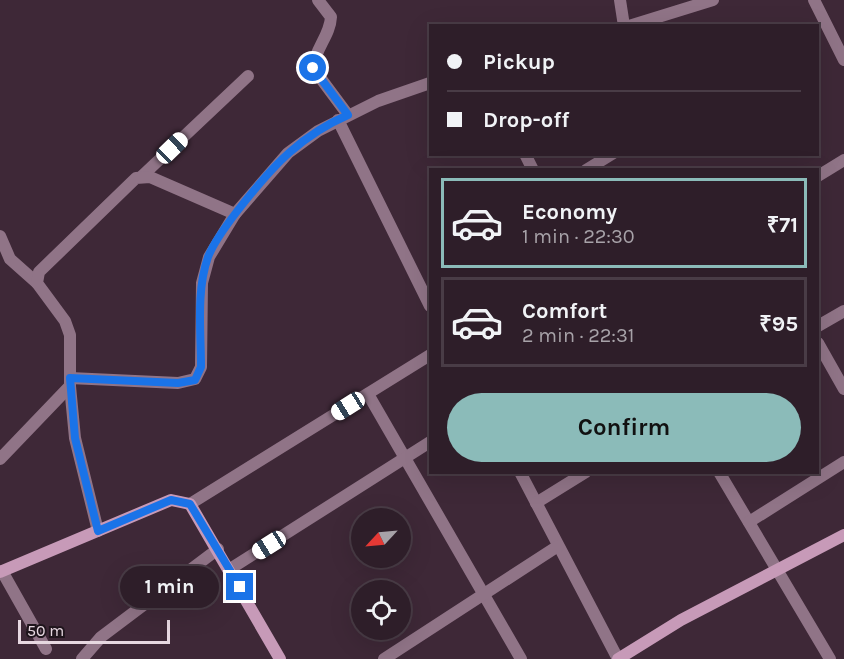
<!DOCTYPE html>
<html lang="en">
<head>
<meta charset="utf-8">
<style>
	body { margin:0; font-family:Karla,sans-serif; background:#3a2b35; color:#f1f3f6; height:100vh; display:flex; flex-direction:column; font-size:22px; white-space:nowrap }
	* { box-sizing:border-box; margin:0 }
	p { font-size:20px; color:#a7a2a8 }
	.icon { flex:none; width:33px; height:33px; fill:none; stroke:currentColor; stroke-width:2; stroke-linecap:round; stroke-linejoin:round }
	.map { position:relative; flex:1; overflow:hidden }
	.drawer { position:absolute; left:429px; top:168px; width:390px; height:306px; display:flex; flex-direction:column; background:#2e1e29; border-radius:0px; box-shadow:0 6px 24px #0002,0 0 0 2px #493c46 }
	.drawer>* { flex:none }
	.hud { position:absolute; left:429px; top:24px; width:390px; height:132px; border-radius:0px; box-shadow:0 6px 24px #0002,0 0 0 2px #493c46; display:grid; align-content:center; height:132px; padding:0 18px; background:#2e1e29 }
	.needle { width:39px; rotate:244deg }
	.tools { position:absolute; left:351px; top:508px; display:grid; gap:12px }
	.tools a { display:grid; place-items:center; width:60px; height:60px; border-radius:50%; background:#2e1e29; box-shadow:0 6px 24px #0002,0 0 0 2px #493c46; font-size:30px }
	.scale { position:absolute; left:18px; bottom:15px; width:152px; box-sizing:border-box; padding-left:6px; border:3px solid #e7d8e1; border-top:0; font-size:16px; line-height:21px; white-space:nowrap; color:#e7d8e1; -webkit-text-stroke:4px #1f151c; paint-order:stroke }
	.end { position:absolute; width:27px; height:27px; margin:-14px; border:8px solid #1a73e8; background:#fff; box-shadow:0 0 0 3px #fff }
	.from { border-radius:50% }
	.bubble { position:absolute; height:42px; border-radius:21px; background:#2e1e29; box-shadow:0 6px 24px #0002,0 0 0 2px #493c46; font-size:20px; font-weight:700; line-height:42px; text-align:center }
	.car { position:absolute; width:18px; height:36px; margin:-18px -9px; border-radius:8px; box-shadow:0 0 4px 2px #0007; background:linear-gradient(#fff 24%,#345 0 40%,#fff 0 76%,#345 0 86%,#fff 0) }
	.hud b { display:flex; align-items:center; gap:21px; height:57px; font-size:22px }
	.hud b+b { border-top:2px solid #493c46 }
	.hud i { width:15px; height:15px; background:#f1f3f6 }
	ul { padding:10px 0 0; list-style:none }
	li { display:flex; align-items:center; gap:18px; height:90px; margin:0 12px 9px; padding:0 6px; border:3px solid #493c46; border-radius:0px }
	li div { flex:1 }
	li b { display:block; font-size:22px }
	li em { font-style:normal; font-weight:700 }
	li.current { border-color:#8bbbb9 }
	li>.icon { width:54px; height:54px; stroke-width:1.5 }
	.cta { display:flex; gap:12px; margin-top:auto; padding:12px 18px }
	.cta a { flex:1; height:69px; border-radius:36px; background:#8bbbb9; color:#111; font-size:24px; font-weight:700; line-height:69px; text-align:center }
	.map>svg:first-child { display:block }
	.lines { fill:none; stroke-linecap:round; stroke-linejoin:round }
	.street { stroke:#907487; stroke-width:12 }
	.secondary { stroke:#c79ab8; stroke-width:12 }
	.route { stroke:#1a73e8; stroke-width:8 }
</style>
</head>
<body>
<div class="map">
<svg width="844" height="659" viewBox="0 0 844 659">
	<rect width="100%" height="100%" fill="#3e2837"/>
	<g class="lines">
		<g class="street">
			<path d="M318 0 331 17C330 36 315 48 313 68L348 115"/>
			<polyline points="620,0 624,26"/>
			<polyline points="814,0 844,60"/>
			<polyline points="629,26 713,0"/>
			<polyline points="338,120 430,306"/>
			<polyline points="525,154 533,170"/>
			<polyline points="586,170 612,154"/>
			<polyline points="142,176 248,76"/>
			<polyline points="818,176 844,160"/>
			<polyline points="0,236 10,259 37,283"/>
			<polyline points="818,326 844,311"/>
			<polyline points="818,343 844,389"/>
			<polyline points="70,378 178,383 195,379 201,367 202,283 209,257 235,214 288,153 318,131 378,101 430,83"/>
			<polyline points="368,394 521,659"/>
			<polyline points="0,459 70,386"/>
			<polyline points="520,472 618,659"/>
			<polyline points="719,472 830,659"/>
			<polyline points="536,503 586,472"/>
			<polyline points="190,504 430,355"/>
			<polyline points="749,522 844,462"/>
			<polyline points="98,531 75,438 70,386 70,335 65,321 37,283 39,272 136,178 150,177 235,214"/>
			<polyline points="230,569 430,442"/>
			<polyline points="2,571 46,649"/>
			<polyline points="82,659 101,637 218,549"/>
			<polyline points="384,659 558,546"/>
		</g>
		<g class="secondary">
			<polyline points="0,572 171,500 190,504 280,659"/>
			<polyline points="618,659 681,620 844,535"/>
		</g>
	</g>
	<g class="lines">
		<path class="route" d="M240 587 190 504 171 500 98 531 75 438 70 378 178 383 195 380 201 367C201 332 196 291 208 257 218 231 268 171 290 152 307 137 327 124 348 115L313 68"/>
	</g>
</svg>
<div class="tools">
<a><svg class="needle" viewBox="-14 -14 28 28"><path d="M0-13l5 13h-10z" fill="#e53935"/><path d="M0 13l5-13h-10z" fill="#a7a2a8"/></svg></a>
<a><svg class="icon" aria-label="locate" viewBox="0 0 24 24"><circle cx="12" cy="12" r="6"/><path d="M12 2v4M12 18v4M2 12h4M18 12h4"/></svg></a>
</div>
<div class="scale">50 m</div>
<i class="end from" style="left:313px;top:68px"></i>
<i class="end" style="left:240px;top:587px"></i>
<div class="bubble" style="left:120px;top:566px;width:99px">1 min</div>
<i class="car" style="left:172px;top:148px;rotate:46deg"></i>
<i class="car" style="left:348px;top:406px;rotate:238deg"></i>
<i class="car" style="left:269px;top:545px;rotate:238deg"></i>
<div class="hud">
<b><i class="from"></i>Pickup</b>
<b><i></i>Drop-off</b>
</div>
<section class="drawer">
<ul>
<li class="current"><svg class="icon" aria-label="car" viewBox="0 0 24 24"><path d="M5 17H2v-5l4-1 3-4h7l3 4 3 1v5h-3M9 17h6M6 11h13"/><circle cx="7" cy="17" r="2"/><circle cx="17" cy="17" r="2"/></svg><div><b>Economy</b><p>1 min · 22:30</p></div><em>₹71</em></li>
<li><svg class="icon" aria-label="car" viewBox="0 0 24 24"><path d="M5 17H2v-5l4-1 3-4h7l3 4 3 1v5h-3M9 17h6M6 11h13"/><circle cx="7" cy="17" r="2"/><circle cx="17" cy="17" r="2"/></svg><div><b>Comfort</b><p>2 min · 22:31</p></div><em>₹95</em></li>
</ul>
<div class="cta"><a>Confirm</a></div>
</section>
</div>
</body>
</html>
